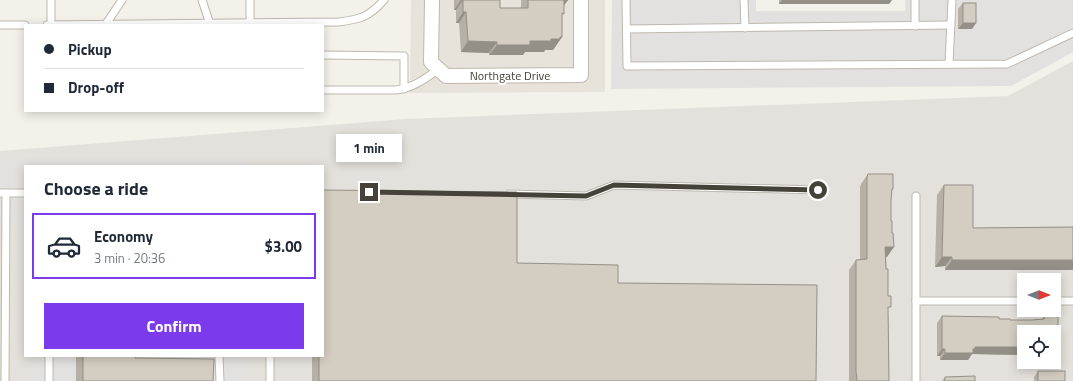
<!DOCTYPE html>
<html lang="en">
<head>
<meta charset="utf-8">
<style>
	body { margin:0; font-family:"Titillium Web",sans-serif; background:#f6f6f7; color:#1f2937; height:100vh; display:flex; flex-direction:column; font-size:15px; white-space:nowrap }
	* { box-sizing:border-box; margin:0 }
	p { font-size:13px; color:#747a83 }
	.icon { flex:none; width:22px; height:22px; fill:none; stroke:currentColor; stroke-width:2; stroke-linecap:round; stroke-linejoin:round }
	.map { position:relative; flex:1; overflow:hidden }
	.side { position:absolute; left:24px; top:165px; width:300px; height:192px; display:flex; flex-direction:column; background:#fff; border-radius:0px; box-shadow:0 2px 10px #0003 }
	.side>* { flex:none }
	.guide { position:absolute; left:24px; top:24px; width:300px; height:88px; border-radius:0px; box-shadow:0 2px 10px #0003; display:grid; align-content:center; height:88px; padding:0 20px; background:#fff }
	.needle { width:26px; rotate:90deg }
	.controls { position:absolute; left:1017px; top:273px; display:grid; gap:8px }
	.controls a { display:grid; place-items:center; width:44px; height:44px; border-radius:0px; background:#fff; box-shadow:0 2px 10px #0003; font-size:20px }
	.end { position:absolute; width:18px; height:18px; margin:-9px; border:5px solid #474239; background:#fff; box-shadow:0 0 0 2px #fff }
	.from { border-radius:50% }
	.bubble { position:absolute; height:28px; border-radius:0px; background:#fff; box-shadow:0 2px 10px #0003; font-size:13px; font-weight:700; line-height:28px; text-align:center }
	.guide b { display:flex; align-items:center; gap:14px; height:38px; font-size:15px }
	.guide b+b { border-top:1px solid #e0e1e3 }
	.guide i { width:10px; height:10px; background:#1f2937 }
	ul { padding:0; list-style:none }
	li { display:flex; align-items:center; gap:12px; height:66px; margin:0 8px 6px; padding:0 12px; border:2px solid transparent; border-radius:0px }
	li div { flex:1 }
	li b { display:block; font-size:15px }
	li em { font-style:normal; font-weight:700 }
	li.selected { border-color:#7c3aed }
	li>.icon { width:36px; height:36px; stroke-width:1.5 }
	h2 { padding:0 20px; font-size:18px; line-height:48px }
	.cta { display:flex; gap:8px; margin-top:auto; padding:8px 20px }
	.cta a { flex:1; height:46px; border-radius:0px; background:#7c3aed; color:#fff; font-size:16px; font-weight:700; line-height:46px; text-align:center }
	.map>svg:first-child { display:block }
	.residential { fill:#e7e3da }
	.industrial { fill:#e4e0dc; fill-rule:evenodd }
	.parking { fill:#e3e1df }
	.lines { fill:none; stroke-linecap:round; stroke-linejoin:round }
	.service-casing { stroke:#beb8ae; stroke-width:9 }
	.minor-casing { stroke:#beb8ae; stroke-width:16 }
	.service { stroke:#fff; stroke-width:7 }
	.minor { stroke:#fff; stroke-width:14 }
	.wall { fill:#b6b0a6 }
	.shaded-wall { fill:#949087 }
	.building { fill:#d4cdc1; stroke:#949087 }
	.route { stroke:#474239; stroke-width:5 }
	.labels { text-anchor:middle; dominant-baseline:central; stroke-width:4; stroke-linejoin:round; paint-order:stroke }
	.street-label { font-size:12px; fill:#474239; stroke:#fff }
</style>
</head>
<body>
<div class="map">
<svg width="1073" height="381" viewBox="0 0 1073 381">
	<rect width="100%" height="100%" fill="#f4f1eb"/>
	<polygon class="residential" points="411,0 605,0 605,92 410,93"/>
	<path class="industrial" d="M1073 61V381H0V151L406 119 1008 96ZM25 166H323V356H25ZM1024 280H1054V310H1024ZM1024 332H1054V362H1024Z"/>
	<g class="parking">
		<polygon points="612,0 756,0 756,11 905,11 905,0 1073,0 1073,52 1011,86 611,89"/>
		<polygon points="0,159 246,159 246,166 25,166 25,222 0,222"/>
		<rect x="30" y="356" width="55" height="25"/>
		<rect x="207" y="356" width="39" height="25"/>
	</g>
	<g class="lines">
		<g class="service-casing">
			<g id="service">
				<polyline points="51,0 51,25"/>
				<polyline points="202,0 210,24"/>
				<polyline points="250,0 250,23"/>
				<polyline points="626,0 627,66 1007,64 1073,33"/>
				<polyline points="744,0 745,28"/>
				<polyline points="106,24 122,0"/>
				<polyline points="0,25 25,25"/>
				<path d="M47 25 339 22C361 19 369 17 384 0"/>
				<polyline points="915,26 915,0"/>
				<polyline points="627,29 951,25"/>
				<polyline points="323,55 404,56 404,89"/>
				<polyline points="949,64 952,0"/>
				<path d="M323 90H396C413 88 425 79 439 69"/>
				<polyline points="0,193 6,193 5,381"/>
				<polyline points="6,193 25,193"/>
				<polyline points="509,194 586,196 614,185 819,190"/>
				<polyline points="916,196 916,301 1024,301"/>
				<polyline points="1054,301 1073,301"/>
				<polyline points="49,356 49,381"/>
				<polyline points="219,356 220,381"/>
				<polyline points="270,381 270,356"/>
				<polyline points="916,381 916,301"/>
			</g>
		</g>
		<g class="minor-casing">
			<polyline id="minor" points="432,0 431,62 446,76 581,75 581,0"/>
		</g>
		<use href="#service" class="service"/>
		<use href="#minor" class="minor"/>
	</g>
	<g class="wall">
		<polygon points="454,0 500,0 500,8 521,8 521,0 568,0 564,5 562,17 562,37 553,50 545,50 544,52 525,52 523,55 489,55 489,53 461,52 459,23 456,23 456,10 454,10"/>
		<polygon points="779,0 892,0 889,4 779,4"/>
		<polygon points="963,3 976,23 972,29 958,29 958,9"/>
		<polygon points="868,174 893,189 891,191 887,257 886,257 888,310 889,381 849,381 849,270 856,260 860,260 860,187 861,184"/>
		<polygon points="944,185 973,228 1073,227 1073,270 945,270 945,266 935,267 937,195"/>
		<polygon points="517,263 618,283 816,381 312,381 312,356 323,356"/>
		<polygon points="942,316 999,319 1010,320 1032,320 1042,319 1044,316 1058,316 1024,332 1024,355 972,354 968,360 940,360 940,356 937,356 937,323"/>
		<polygon points="76,356 135,356 135,358 213,381 76,381"/>
		<polygon points="1038,371 1065,381 1034,381 1034,377"/>
		<polygon points="945,377 975,381 942,381"/>
	</g>
	<g class="shaded-wall">
		<polygon points="461,0 463,0 456,10 454,10"/>
		<polygon points="564,0 568,0 560,11"/>
		<polygon points="782,0 892,0 889,4 779,4"/>
		<polygon points="463,12 466,12 459,23 456,23"/>
		<polygon points="963,23 976,23 972,29 958,29"/>
		<polygon points="560,37 562,37 553,50 545,50 544,52 525,52 523,55 489,55 497,45 551,39"/>
		<polygon points="468,41 497,42 489,53 461,52"/>
		<polygon points="885,247 894,247 887,257 879,257"/>
		<polygon points="942,257 952,257 945,266 935,267"/>
		<polygon points="952,260 1073,260 1073,270 945,270"/>
		<polygon points="975,347 1024,347 1024,355 972,354 968,360 940,360 945,353"/>
		<polygon points="942,349 945,349 940,356 937,356"/>
	</g>
	<g class="building">
		<polygon points="463,0 500,0 500,8 528,8 528,0 568,0 564,0 564,14 562,13 562,37 560,37 560,39 551,39 551,41 530,41 530,45 497,45 497,42 468,41 466,12 463,12"/>
		<rect x="963" y="3" width="13" height="20"/>
		<polygon points="868,174 893,174 893,189 892,189 891,200 891,221 892,221 892,233 893,233 894,247 885,247 886,269 888,269 888,296 891,296 891,307 888,307 889,381 857,381 856,371 856,260 867,259 867,177"/>
		<polygon points="944,185 973,185 973,228 1073,227 1073,260 952,260 952,257 942,257"/>
		<polygon points="323,190 517,192 517,263 618,265 618,283 817,285 816,381 319,381 319,356 323,356"/>
		<polygon points="942,316 999,317 999,319 1010,319 1010,320 1032,320 1044,319 1044,316 1058,316 1058,342 1056,342 1055,346 1054,346 1054,332 1024,332 1024,347 975,347 975,349 973,349 973,353 945,353 945,349 942,349"/>
		<polygon points="83,356 135,356 135,358 214,359 213,381 83,381"/>
		<rect x="1038" y="371" width="27" height="10"/>
		<polygon points="975,376 975,381 945,381 945,377"/>
	</g>
	<g class="lines">
		<polyline class="route" points="369,192 586,196 614,185 818,190"/>
	</g>
	<g class="labels">
		<g class="street-label">
			<text x="510" y="75">Northgate Drive</text>
		</g>
	</g>
</svg>
<div class="controls">
<a><svg class="needle" viewBox="-14 -14 28 28"><path d="M0-13l5 13h-10z" fill="#e53935"/><path d="M0 13l5-13h-10z" fill="#747a83"/></svg></a>
<a><svg class="icon" aria-label="locate" viewBox="0 0 24 24"><circle cx="12" cy="12" r="6"/><path d="M12 2v4M12 18v4M2 12h4M18 12h4"/></svg></a>
</div>
<i class="end from" style="left:818px;top:190px"></i>
<i class="end" style="left:369px;top:192px"></i>
<div class="bubble" style="left:336px;top:134px;width:66px">1 min</div>
<div class="guide">
<b><i class="from"></i>Pickup</b>
<b><i></i>Drop-off</b>
</div>
<section class="side">
<h2>Choose a ride</h2>
<ul>
<li class="selected"><svg class="icon" aria-label="car" viewBox="0 0 24 24"><path d="M5 17H2v-5l4-1 3-4h7l3 4 3 1v5h-3M9 17h6M6 11h13"/><circle cx="7" cy="17" r="2"/><circle cx="17" cy="17" r="2"/></svg><div><b>Economy</b><p>3 min · 20:36</p></div><em>$3.00</em></li>
</ul>
<div class="cta"><a>Confirm</a></div>
</section>
</div>
</body>
</html>
